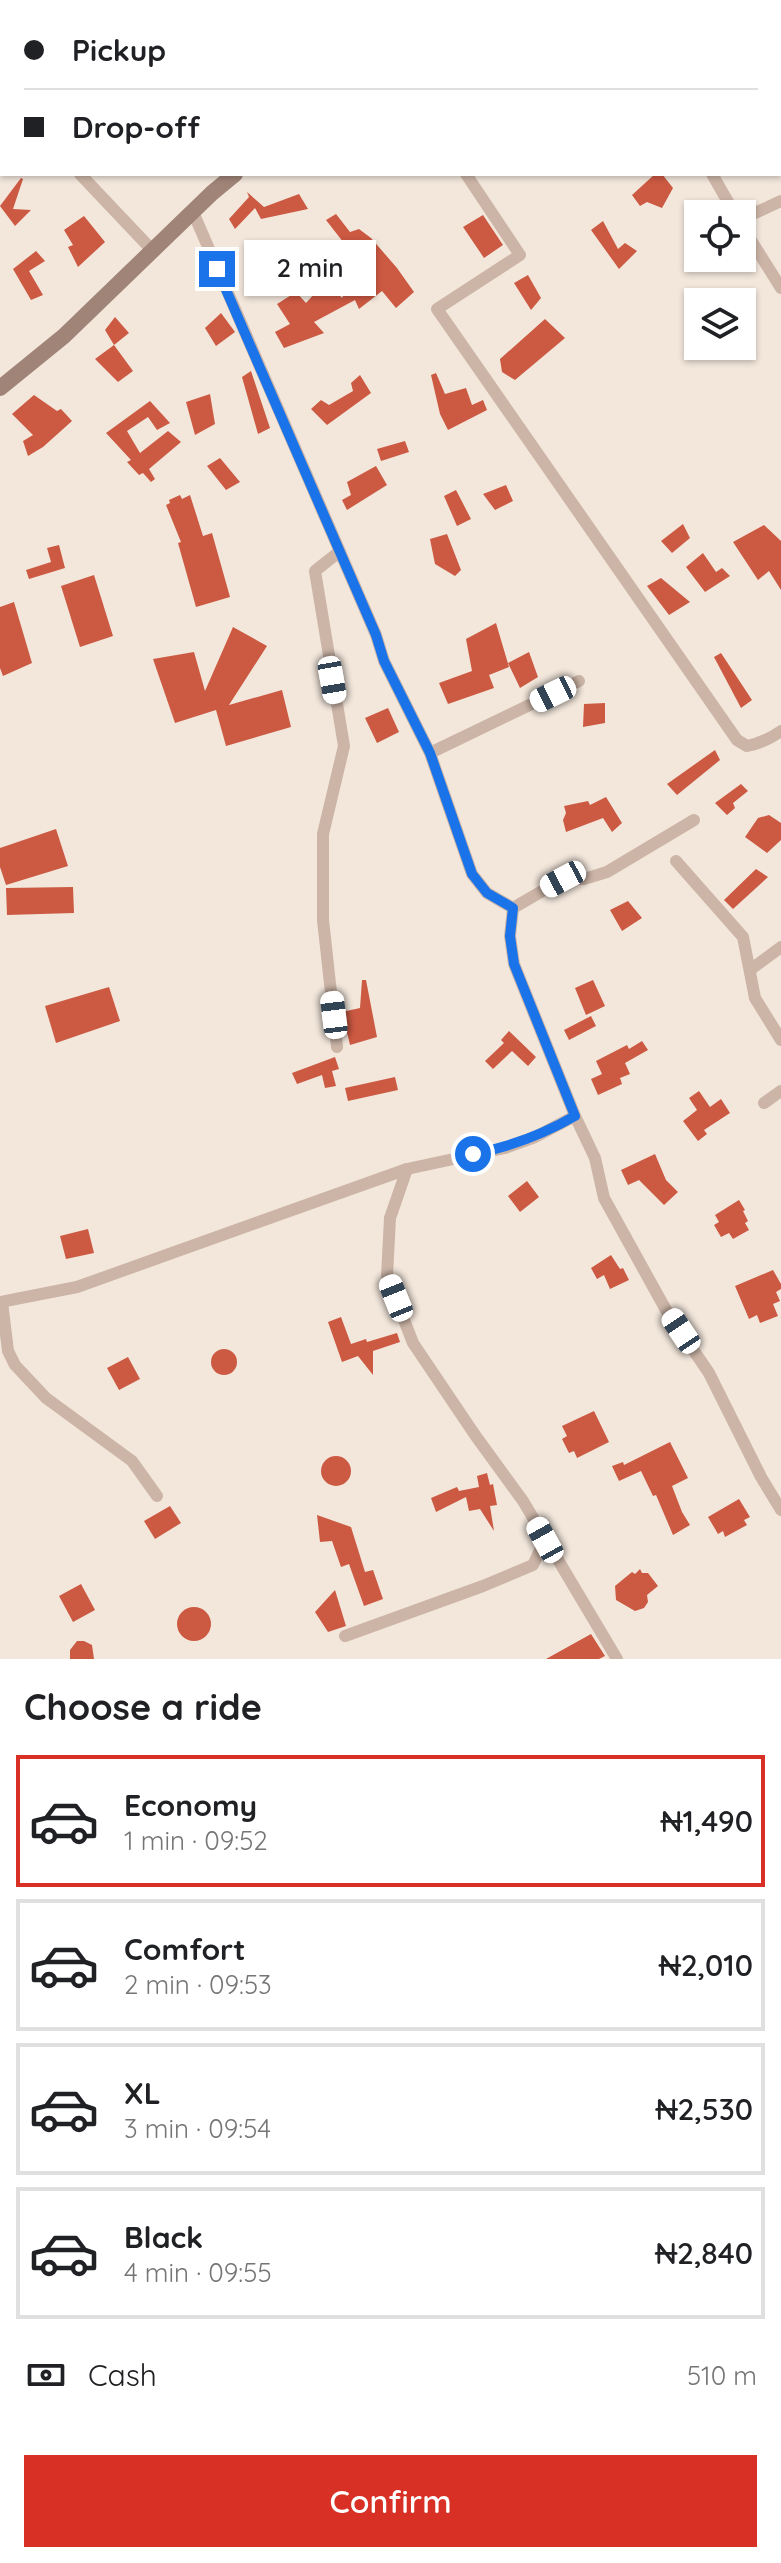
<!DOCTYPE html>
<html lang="en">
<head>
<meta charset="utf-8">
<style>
	body { margin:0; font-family:Quicksand,sans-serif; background:#f2f2f2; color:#202124; height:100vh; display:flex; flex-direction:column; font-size:30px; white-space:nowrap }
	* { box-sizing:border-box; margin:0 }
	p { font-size:26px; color:#757577 }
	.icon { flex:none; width:44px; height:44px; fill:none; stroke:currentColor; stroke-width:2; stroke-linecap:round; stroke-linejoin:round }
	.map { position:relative; height:1659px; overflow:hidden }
	.sheet { display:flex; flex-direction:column; background:#fff; flex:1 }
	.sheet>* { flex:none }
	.hud { position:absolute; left:0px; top:0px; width:782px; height:176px; box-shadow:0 2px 6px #0004; display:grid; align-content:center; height:176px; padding:0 24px; background:#fff }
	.controls { position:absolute; left:684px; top:200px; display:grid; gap:16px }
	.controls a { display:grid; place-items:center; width:72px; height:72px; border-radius:0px; background:#fff; box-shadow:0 2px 6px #0004; font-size:40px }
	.end { position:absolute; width:36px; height:36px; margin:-18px; border:10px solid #1a73e8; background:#fff; box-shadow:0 0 0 4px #fff }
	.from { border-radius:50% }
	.bubble { position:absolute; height:56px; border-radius:0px; background:#fff; box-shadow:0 2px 6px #0004; font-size:26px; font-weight:600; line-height:56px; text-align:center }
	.car { position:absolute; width:24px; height:48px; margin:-24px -12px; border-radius:10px; box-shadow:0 0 6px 2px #0007; background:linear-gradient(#fff 24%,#345 0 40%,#fff 0 76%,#345 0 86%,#fff 0) }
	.hud b { display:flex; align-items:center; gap:28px; height:76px; font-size:30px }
	.hud b+b { border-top:2px solid #e0e0e0 }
	.hud i { width:20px; height:20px; background:#202124 }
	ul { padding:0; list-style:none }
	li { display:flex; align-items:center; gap:24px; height:132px; margin:0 16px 12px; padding:0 8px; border:4px solid #e0e0e0; border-radius:0px }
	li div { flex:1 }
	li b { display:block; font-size:30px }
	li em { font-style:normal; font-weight:600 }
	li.active { border-color:#d93025 }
	li>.icon { width:72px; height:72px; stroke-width:1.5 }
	h2 { padding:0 24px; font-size:36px; line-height:96px }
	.pay { display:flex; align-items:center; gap:20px; height:88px; padding:0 24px; font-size:30px }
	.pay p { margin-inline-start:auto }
	.button { display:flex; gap:16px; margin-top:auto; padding:16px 24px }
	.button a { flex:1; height:92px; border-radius:0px; background:#d93025; color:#fff; font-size:32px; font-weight:600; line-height:92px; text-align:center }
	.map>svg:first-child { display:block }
	.building { fill:#cc5942 }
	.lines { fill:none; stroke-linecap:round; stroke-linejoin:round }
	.street { stroke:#ccb5a7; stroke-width:12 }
	.secondary { stroke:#a08478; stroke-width:16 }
	.route { stroke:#1a73e8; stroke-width:10 }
</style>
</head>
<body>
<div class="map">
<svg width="781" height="1659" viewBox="0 0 781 1659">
	<rect width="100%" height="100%" fill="#f3e7dc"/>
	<g class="building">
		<polygon points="655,174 662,174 673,188 662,208 647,202 640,206 632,195"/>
		<polygon points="21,178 23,179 13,209 31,210 15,226 0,206"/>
		<polygon points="247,192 264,207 299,194 308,209 261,219 255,208 235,229 229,219 249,197"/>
		<polygon points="336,214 350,232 359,229 371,238 397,268 414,292 396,308 382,291 359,309 355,300 314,322 324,333 284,348 275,332 290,324 277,304 296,292 306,303 326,281 342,298 361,265 326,220"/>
		<polygon points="483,215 503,245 484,258 463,227"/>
		<polygon points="84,216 105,242 78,267 68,247 73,245 64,230"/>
		<polygon points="603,221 618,249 625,243 637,251 619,269 591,230"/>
		<polygon points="36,251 45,261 29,271 43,295 31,300 13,269"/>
		<polygon points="528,275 541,298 531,310 514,283"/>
		<polygon points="221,313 235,332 216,346 205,328"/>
		<polygon points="115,317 129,333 114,345 105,330"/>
		<polygon points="545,319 565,338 515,380 502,372 500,359"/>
		<polygon points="114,345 133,371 118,382 95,359"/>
		<polygon points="251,371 270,428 258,434 242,377"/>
		<polygon points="436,373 445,394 466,388 472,405 483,400 487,410 448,430 440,414 431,375"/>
		<polygon points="360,375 371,393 327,425 311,409 321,400 329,405 353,391 351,383"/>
		<polygon points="210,394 215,424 195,435 186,402"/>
		<polygon points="34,395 57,411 61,409 72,421 43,447 28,456 23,441 33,435 12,414"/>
		<polygon points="150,401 170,423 157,430 148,417 127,431 140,453 168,431 181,442 149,469 155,479 151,482 143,473 139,475 127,462 131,460 106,433"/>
		<polygon points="405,441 409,452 381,461 377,449"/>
		<polygon points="220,458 240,482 226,490 207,466"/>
		<polygon points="376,466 387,485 347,510 342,500 351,495 347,482"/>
		<polygon points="506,485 513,501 495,510 483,494"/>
		<polygon points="456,490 471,519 457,526 444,496"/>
		<polygon points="180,495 182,499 190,495 203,536 212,533 230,597 196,607 178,543 181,542 166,505 170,503 169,500"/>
		<polygon points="683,524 690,538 672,553 661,541"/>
		<polygon points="764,525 781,541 781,590 769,571 758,580 733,542"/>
		<polygon points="447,534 461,570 455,576 435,564 430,539"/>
		<polygon points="59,545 65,568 29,579 26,570 51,562 47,548"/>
		<polygon points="703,553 716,572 722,568 730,576 705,592 686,567"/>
		<polygon points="94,575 113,636 80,647 61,586"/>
		<polygon points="661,578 690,602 669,615 647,586"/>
		<polygon points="14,602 32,663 3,676 0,668 0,607"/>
		<polygon points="496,623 509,667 489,675 494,688 448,704 439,683 472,671 466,639"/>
		<polygon points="233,627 267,646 229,705 282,690 291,727 226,746 216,710 175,723 153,659 194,652 205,691"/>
		<polygon points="529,652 538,677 520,688 508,663"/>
		<polygon points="721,653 752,700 741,708 714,657"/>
		<polygon points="605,703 605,723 583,727 584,704"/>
		<polygon points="388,708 399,732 377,743 365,718"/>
		<polygon points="715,750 720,760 677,795 667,784"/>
		<polygon points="741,784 748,791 733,803 735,808 727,815 715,803"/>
		<polygon points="606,797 622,823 612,832 603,818 566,832 563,820 566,813 564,806 588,801 590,805"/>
		<polygon points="769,815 781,823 781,840 767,853 745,837 758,818"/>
		<polygon points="56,829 68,866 6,885 0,867 0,848"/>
		<polygon points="756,869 768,877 733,909 724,900"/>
		<polygon points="73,887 74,913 7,915 6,888"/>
		<polygon points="628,901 642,918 622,931 610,910"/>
		<polygon points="362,980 366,980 377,1037 350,1045 342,1012 360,1008"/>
		<polygon points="593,980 605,1006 586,1015 575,988"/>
		<polygon points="109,987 120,1021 56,1043 45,1006"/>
		<polygon points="591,1016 596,1026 569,1040 564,1030"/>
		<polygon points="509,1031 536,1057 528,1066 512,1051 493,1069 485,1061 504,1043 501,1040"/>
		<polygon points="642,1041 648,1050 625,1063 630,1074 620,1078 622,1084 598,1095 591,1079 602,1074 596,1061 627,1045 629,1049"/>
		<polygon points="335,1057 339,1069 332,1071 336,1086 325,1088 322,1075 297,1084 292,1073"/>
		<polygon points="395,1077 398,1090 348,1101 345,1088"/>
		<polygon points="699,1091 710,1107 721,1099 730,1113 704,1130 707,1134 698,1141 683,1121 697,1110 689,1098"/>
		<polygon points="655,1154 666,1180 678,1192 664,1205 639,1180 628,1185 621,1170"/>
		<polygon points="527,1181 539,1197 520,1212 508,1196"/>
		<polygon points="739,1200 745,1210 743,1211 748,1221 745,1223 749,1230 733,1239 729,1233 721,1237 714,1225 719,1222 715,1215"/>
		<polygon points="88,1229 94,1253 66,1259 60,1236"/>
		<polygon points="611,1255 620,1269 623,1268 629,1280 610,1289 604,1275 597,1279 591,1268"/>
		<polygon points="773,1270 781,1284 781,1289 776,1292 780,1301 773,1304 778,1316 760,1323 757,1315 749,1319 735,1286"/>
		<polygon points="341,1317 351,1344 366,1339 367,1342 397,1333 400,1342 373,1351 373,1375 358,1356 342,1362 328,1322"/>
		<circle cx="224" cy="1362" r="13"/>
		<polygon points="128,1357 140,1379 119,1390 107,1368"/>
		<polygon points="594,1411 609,1442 577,1458 574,1451 569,1453 562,1439 567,1436 562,1426"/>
		<polygon points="670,1442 688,1478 672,1486 682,1512 690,1525 673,1535 656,1495 653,1496 641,1471 619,1481 612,1466 623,1462 624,1465"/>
		<circle cx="336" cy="1471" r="15"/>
		<polygon points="487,1473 490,1485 493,1484 497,1505 490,1506 494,1531 480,1509 469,1511 466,1497 436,1512 431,1498 457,1487 459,1491 479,1487 477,1476"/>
		<polygon points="739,1499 750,1517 744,1520 747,1525 725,1537 723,1531 718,1534 708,1517"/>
		<polygon points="170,1506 181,1523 155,1539 144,1521"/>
		<polygon points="317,1515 351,1527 365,1572 373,1570 383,1599 364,1606 349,1564 341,1567 332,1541 320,1542"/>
		<polygon points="640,1569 642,1573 648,1573 658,1586 647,1595 648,1602 644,1608 635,1611 616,1600 615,1586 632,1572 635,1574"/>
		<polygon points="81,1584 95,1610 73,1622 59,1596"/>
		<polygon points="335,1590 346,1626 328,1632 315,1612"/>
		<circle cx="194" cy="1624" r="17"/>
		<polygon points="591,1634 605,1656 599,1659 546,1659"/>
		<polygon points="77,1641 84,1641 92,1645 94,1659 70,1659 70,1650"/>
	</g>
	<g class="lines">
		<g class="street">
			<polyline points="241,0 243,2"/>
			<polyline points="543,0 544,2"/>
			<polyline points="780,145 781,145"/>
			<polyline points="0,170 2,169"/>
			<polyline points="80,174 152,250"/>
			<path d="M466 174 520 255 437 309 737 740 747 746C761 743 770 739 781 731"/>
			<polyline points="712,174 735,214"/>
			<polyline points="193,212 376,635 384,661 430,753 472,874 487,893 513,908 510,936 514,964 575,1116 595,1158 604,1198 666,1310 709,1373 761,1477 781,1510"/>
			<polyline points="742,219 781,201"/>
			<polyline points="742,226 781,288"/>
			<polyline points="430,753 579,681"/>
			<polyline points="676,861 743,937 755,998 781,1040"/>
			<polyline points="513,908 563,879 584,879 607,872 694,820"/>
			<polyline points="750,970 781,947"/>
			<polyline points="337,1047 323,920 323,834 344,746 315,571 339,552"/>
			<polyline points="764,1103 781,1091"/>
			<polyline points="407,1169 390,1218 387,1276 413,1343 475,1435 523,1501 617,1659"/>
			<polyline points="0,1302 77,1287 407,1169 505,1148 535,1137 575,1116"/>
			<polyline points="2,1302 8,1351 15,1365 46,1398 132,1461 157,1496"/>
			<polyline points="345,1636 483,1586 533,1565 545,1540"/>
		</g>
		<g class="secondary">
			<polyline points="454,2 457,0"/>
			<polyline points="0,388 64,336 212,193 235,174"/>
		</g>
	</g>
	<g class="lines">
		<path class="route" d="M217 269 376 635 384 661 430 753 472 874 487 893 513 908 510 936 514 964 575 1116C542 1135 510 1147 473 1154"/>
	</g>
</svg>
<div class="controls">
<a><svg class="icon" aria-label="locate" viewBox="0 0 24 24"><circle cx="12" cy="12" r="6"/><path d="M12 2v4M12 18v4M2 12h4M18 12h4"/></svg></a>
<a><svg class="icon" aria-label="layers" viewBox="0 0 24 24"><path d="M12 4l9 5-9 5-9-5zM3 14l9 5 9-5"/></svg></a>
</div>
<i class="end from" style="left:473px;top:1154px"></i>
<i class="end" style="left:217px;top:269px"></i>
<div class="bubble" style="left:244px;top:240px;width:132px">2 min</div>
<i class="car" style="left:332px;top:680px;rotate:170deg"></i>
<i class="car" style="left:553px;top:694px;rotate:244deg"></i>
<i class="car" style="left:563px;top:879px;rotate:242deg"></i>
<i class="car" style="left:334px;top:1015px;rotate:353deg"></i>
<i class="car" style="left:396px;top:1298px;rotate:338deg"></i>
<i class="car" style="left:681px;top:1331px;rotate:326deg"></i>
<i class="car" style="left:545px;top:1540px;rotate:331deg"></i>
<div class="hud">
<b><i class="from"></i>Pickup</b>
<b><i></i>Drop-off</b>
</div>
</div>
<section class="sheet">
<h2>Choose a ride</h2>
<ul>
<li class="active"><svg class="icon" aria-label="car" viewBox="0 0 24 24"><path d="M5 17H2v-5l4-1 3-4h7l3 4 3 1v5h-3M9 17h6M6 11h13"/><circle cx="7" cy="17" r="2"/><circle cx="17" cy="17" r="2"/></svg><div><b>Economy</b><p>1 min · 09:52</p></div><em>₦1,490</em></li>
<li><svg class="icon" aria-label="car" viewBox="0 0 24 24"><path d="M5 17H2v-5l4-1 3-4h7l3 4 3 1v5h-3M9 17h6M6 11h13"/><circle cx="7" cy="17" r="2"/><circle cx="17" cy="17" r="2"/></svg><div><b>Comfort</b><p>2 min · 09:53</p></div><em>₦2,010</em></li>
<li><svg class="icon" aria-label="car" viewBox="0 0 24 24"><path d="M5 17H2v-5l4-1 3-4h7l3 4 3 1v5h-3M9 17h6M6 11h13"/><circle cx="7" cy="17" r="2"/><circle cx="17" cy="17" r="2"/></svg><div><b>XL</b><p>3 min · 09:54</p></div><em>₦2,530</em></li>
<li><svg class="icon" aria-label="car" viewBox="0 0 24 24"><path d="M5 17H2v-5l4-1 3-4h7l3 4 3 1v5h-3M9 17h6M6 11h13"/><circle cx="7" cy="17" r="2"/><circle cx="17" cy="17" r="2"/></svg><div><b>Black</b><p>4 min · 09:55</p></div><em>₦2,840</em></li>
</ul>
<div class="pay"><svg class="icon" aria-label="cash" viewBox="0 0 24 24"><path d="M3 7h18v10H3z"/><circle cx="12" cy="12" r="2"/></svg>Cash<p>510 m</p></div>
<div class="button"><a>Confirm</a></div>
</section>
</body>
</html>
